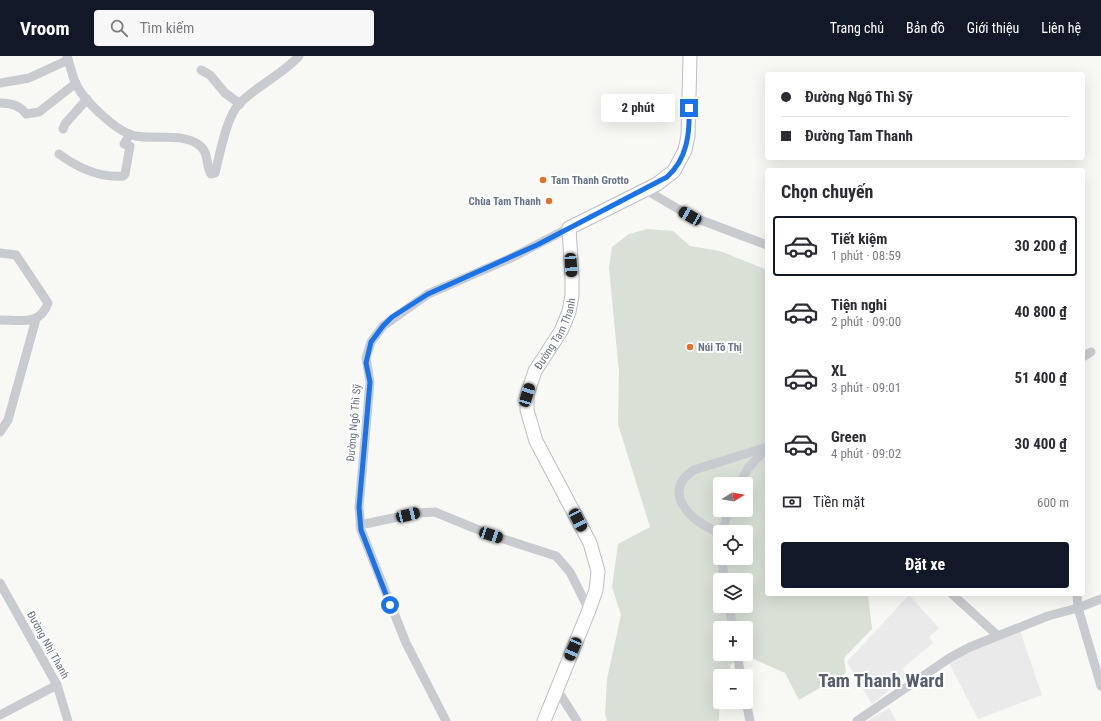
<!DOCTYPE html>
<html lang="vi">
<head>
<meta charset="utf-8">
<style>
	body { margin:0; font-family:"Roboto Condensed",sans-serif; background:#f7f7f7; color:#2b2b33; height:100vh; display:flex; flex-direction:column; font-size:15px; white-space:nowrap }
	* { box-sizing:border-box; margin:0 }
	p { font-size:13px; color:#7c7c81 }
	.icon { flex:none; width:22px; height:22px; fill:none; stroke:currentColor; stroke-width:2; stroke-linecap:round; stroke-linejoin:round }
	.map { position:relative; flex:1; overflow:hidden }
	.details { position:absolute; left:765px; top:112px; width:320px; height:428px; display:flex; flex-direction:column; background:#fff; border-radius:4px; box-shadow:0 4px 16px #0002 }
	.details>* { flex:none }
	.top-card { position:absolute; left:765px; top:16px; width:320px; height:88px; border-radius:4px; box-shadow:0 4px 16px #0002; display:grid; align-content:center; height:88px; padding:0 16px; background:#fff }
	.needle { width:26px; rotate:79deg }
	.buttons { position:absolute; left:713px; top:421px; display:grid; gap:8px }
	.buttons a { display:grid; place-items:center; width:40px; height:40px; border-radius:4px; background:#fff; box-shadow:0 4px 16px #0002; font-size:20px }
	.end { position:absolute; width:18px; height:18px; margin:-9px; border:5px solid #1a73e8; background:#fff; box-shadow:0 0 0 2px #fff }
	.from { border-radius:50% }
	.bubble { position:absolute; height:28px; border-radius:4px; background:#fff; box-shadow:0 4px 16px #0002; font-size:13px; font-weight:700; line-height:28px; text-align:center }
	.car { position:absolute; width:12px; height:24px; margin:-12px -6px; border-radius:5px; box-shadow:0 0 3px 1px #0007; background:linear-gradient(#222 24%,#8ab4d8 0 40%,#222 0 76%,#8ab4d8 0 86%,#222 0) }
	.top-card b { display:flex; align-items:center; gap:14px; height:38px; font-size:15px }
	.top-card b+b { border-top:1px solid #e1e1e2 }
	.top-card i { width:10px; height:10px; background:#2b2b33 }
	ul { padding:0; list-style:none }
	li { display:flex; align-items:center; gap:12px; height:60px; margin:0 8px 6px; padding:0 8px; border:2px solid transparent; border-radius:4px }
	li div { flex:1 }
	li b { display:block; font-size:15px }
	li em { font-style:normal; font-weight:700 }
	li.selected { border-color:#111827 }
	li>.icon { width:36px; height:36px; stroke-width:1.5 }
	h2 { padding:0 16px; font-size:18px; line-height:48px }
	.pay { display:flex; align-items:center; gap:10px; height:44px; padding:0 16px; font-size:15px }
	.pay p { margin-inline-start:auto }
	.cta { display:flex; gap:8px; margin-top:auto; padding:8px 16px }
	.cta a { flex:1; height:46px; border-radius:4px; background:#111827; color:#fff; font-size:16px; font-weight:700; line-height:46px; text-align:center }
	header { display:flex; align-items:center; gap:24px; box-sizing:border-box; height:56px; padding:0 20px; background:#111827; color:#fff }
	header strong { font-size:19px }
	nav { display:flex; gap:22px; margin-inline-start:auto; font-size:14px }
	.search { width:280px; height:36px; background:#f7f7f7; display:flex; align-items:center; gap:10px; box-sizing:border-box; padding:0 14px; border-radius:4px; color:#7c7c81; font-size:15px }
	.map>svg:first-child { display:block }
	.built { fill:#e9eae9 }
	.green { fill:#d9e0d6; fill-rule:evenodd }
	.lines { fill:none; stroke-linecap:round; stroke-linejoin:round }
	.secondary-casing { stroke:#babec3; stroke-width:15 }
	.street { stroke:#c8cbcf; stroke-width:9 }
	.secondary { stroke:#fff; stroke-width:13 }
	.route { stroke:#1a73e8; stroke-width:5 }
	.poi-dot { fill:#e76f26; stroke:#fff; stroke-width:1.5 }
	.labels { text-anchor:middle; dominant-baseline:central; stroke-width:4; stroke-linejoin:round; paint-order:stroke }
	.poi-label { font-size:11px; font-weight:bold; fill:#667487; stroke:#fff; text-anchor:start }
	.street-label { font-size:11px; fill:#667487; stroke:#fff }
	.town-label { font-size:19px; font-weight:bold; fill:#555e6c; stroke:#fff }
</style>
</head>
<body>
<header>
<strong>Vroom</strong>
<div class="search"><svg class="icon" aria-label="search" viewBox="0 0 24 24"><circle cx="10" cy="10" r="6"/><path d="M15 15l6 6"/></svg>Tìm kiếm</div>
<nav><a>Trang chủ</a><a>Bản đồ</a><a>Giới thiệu</a><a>Liên hệ</a></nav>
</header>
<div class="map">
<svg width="1101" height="665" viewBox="0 0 1101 665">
	<rect width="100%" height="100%" fill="#f8f8f5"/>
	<g class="built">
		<polygon points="909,539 939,572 929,581 933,587 902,613 908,619 872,648 847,606"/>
		<polygon points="1020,575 1042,639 978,663 949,607 969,596"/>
		<polygon points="889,652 896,665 867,665"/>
	</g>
	<path class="green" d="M647 173 673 175 690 190 720 195 767 214V538H868L872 573 844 602 846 617 799 644 785 617 745 599 730 609 732 620H720L719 665H607L605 658 607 623 621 559 612 531 618 488 650 471 618 368 619 316 609 212 612 191 629 178ZM720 428H746V454H720ZM720 476H746V502H720ZM720 524H746V550H720ZM720 572H746V598H720Z"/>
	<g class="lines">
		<g class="secondary-casing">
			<g id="secondary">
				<path id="s1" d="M544 665 589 554 596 534 598 515 590 487 536 385 527 354V339L535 315 561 275 569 256 572 239V221L569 172 657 128 674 115 685 94 688 80 690 0"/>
			</g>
		</g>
		<g class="street">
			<path d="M67 0C70 9 72 18 75 26 82 43 117 77 136 80 155 84 181 76 199 89 210 97 205 109 211 118L215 117C220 98 226 62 239 48 256 30 282 19 299 0"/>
			<polyline points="201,14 210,19 225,37 240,48"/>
			<polyline points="0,27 29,22 68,4"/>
			<path d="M0 47C11 47 20 49 26 58L39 56 76 27"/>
			<polyline points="63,73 65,68 87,43"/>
			<path d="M59 98C78 112 99 122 123 120L125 118 130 90 124 88 130 78"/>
			<polyline points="646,134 690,160 767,189"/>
			<path d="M0 197 16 199 48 247C40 270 21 264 0 264"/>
			<polyline points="1083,301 1091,296"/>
			<polyline points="0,376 8,364 36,263"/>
			<polyline points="740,428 748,412 766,393"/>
			<path d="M729 454 723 473 716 475C691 466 660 435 694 414L767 391"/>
			<polyline points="360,469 417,457 435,456 491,479 556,500 570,516 589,554"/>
			<polyline points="716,475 720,496"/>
			<polyline points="721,502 725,524"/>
			<polyline points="0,527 57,629 68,665"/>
			<polyline points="952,538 997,579"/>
			<polyline points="1077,538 1078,552 1101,630"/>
			<polyline points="729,550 733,572"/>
			<polyline points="737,598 741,620"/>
			<polyline points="556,632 577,665"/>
			<polyline points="746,645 750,665"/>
			<polyline points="0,659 57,629"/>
			<polyline points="446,665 406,587 361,474 359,451 370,326 366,302 371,286 383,270 428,238 511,202 569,172"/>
			<polyline points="857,665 951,601 970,591 1048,560 1078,552 1101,543"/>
		</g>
		<use href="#secondary" class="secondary"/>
	</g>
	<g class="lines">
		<path class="route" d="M390 549 361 474 359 451 370 326 366 307 371 286 383 270 392 261 428 238 537 189 667 121C687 103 690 78 689 52"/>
	</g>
	<g class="poi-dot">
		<circle cx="543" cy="124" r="4"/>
		<circle cx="549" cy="145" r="4"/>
		<circle cx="690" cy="291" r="4"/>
	</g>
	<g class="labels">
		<g class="poi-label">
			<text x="551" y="124">Tam Thanh Grotto</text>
			<text x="541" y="145" text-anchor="end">Chùa Tam Thanh</text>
			<text x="698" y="291">Núi Tô Thị</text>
		</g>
		<g class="street-label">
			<text stroke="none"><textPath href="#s1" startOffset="420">Đường Tam Thanh</textPath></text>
			<text transform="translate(354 367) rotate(-85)">Đường Ngô Thì Sỹ</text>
			<text transform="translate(48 589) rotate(61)">Đường Nhị Thanh</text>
		</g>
		<g class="town-label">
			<text x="881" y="624">Tam Thanh Ward</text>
		</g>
	</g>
</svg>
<div class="buttons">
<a><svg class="needle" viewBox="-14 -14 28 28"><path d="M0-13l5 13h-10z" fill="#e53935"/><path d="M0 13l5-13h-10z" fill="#7c7c81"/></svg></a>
<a><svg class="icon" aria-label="locate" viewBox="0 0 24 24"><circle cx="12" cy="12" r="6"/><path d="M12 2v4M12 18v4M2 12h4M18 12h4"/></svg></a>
<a><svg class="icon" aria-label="layers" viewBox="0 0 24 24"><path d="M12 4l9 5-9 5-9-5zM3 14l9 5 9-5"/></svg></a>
<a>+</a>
<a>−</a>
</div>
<i class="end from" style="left:390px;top:549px"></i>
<i class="end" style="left:689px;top:52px"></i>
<div class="bubble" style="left:601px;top:38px;width:74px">2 phút</div>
<i class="car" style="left:690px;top:160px;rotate:300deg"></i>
<i class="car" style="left:571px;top:209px;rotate:176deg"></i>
<i class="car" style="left:527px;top:339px;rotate:17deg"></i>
<i class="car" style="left:408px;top:459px;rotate:76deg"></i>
<i class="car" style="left:578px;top:464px;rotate:153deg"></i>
<i class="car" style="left:491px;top:479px;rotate:108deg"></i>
<i class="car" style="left:573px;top:593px;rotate:203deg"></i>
<div class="top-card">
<b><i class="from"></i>Đường Ngô Thì Sỹ</b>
<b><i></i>Đường Tam Thanh</b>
</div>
<section class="details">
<h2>Chọn chuyến</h2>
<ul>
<li class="selected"><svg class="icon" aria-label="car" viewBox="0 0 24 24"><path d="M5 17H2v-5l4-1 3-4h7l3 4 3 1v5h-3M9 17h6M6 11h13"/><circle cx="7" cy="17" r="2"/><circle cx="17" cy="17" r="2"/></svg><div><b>Tiết kiệm</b><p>1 phút · 08:59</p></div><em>30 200 ₫</em></li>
<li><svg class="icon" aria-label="car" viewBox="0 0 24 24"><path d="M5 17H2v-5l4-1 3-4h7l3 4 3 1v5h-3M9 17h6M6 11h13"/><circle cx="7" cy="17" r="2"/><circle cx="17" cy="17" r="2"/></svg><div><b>Tiện nghi</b><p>2 phút · 09:00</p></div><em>40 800 ₫</em></li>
<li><svg class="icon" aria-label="car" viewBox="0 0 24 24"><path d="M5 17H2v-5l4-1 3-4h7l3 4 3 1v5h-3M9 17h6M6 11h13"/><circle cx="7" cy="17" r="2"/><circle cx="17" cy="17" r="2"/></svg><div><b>XL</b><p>3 phút · 09:01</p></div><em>51 400 ₫</em></li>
<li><svg class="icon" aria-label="car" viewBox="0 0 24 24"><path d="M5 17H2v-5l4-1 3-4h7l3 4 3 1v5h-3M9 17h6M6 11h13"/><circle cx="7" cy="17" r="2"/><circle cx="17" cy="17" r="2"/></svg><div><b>Green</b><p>4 phút · 09:02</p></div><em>30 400 ₫</em></li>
</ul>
<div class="pay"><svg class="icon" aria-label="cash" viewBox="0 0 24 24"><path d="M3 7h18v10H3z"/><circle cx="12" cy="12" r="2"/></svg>Tiền mặt<p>600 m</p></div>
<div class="cta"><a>Đặt xe</a></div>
</section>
</div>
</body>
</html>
